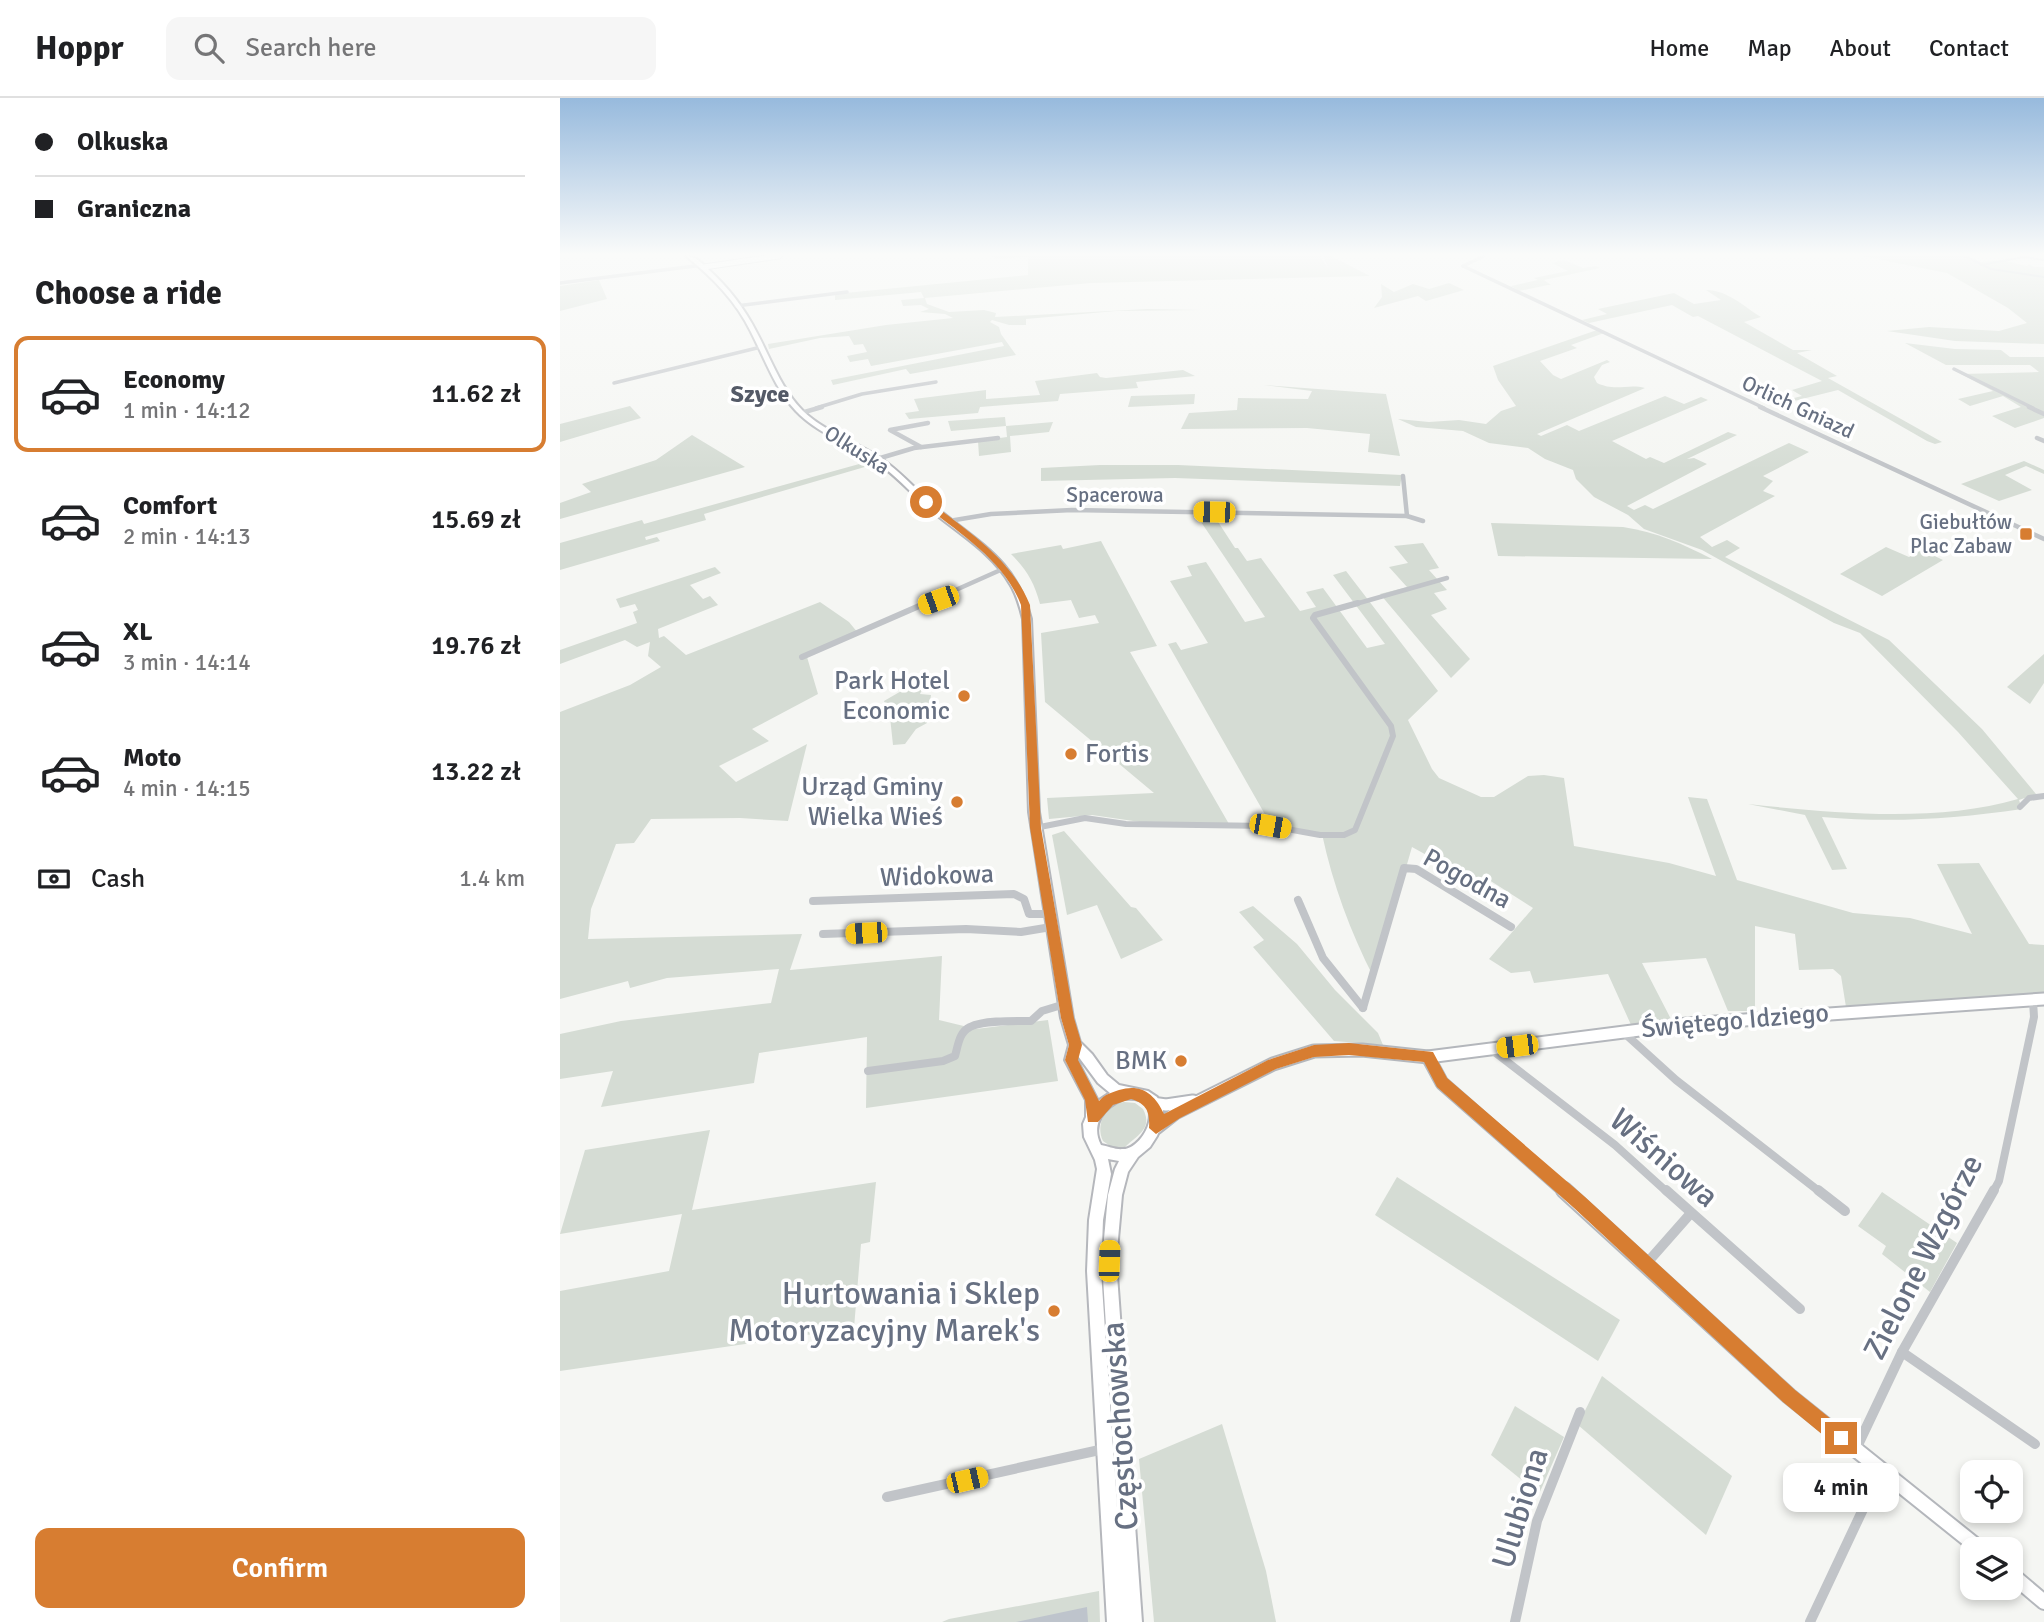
<!DOCTYPE html>
<html lang="en">
<head>
<meta charset="utf-8">
<style>
	body { margin:0; font-family:Signika,sans-serif; background:#f6f6f6; color:#202124; height:100vh; display:flex; flex-direction:column; font-size:26px; white-space:nowrap }
	* { box-sizing:border-box; margin:0 }
	p { font-size:23px; color:#757577 }
	.icon { flex:none; width:38px; height:38px; fill:none; stroke:currentColor; stroke-width:2; stroke-linecap:round; stroke-linejoin:round }
	.map { position:relative; flex:1; overflow:hidden }
	.sheet { display:flex; flex-direction:column; background:#fff; width:560px }
	.sheet>* { flex:none }
	.banner { display:grid; align-content:center; height:154px; padding:0 35px; background:#fff }
	.controls { position:absolute; left:1400px; top:1362px; display:grid; gap:14px }
	.controls a { display:grid; place-items:center; width:63px; height:63px; border-radius:14px; background:#fff; box-shadow:0 4px 10px #0003; font-size:35px }
	.end { position:absolute; width:32px; height:32px; margin:-16px; border:9px solid #d77d31; background:#fff; box-shadow:0 0 0 4px #fff }
	.from { border-radius:50% }
	.bubble { position:absolute; height:49px; border-radius:14px; background:#fff; box-shadow:0 4px 10px #0003; font-size:23px; font-weight:600; line-height:49px; text-align:center }
	.car { position:absolute; width:21px; height:42px; margin:-21px -10px; border-radius:9px; box-shadow:0 0 5px 2px #0007; background:linear-gradient(#f5c518 24%,#345 0 40%,#f5c518 0 76%,#345 0 86%,#f5c518 0) }
	.banner b { display:flex; align-items:center; gap:24px; height:66px; font-size:26px }
	.banner b+b { border-top:2px solid #e0e0e0 }
	.banner i { width:18px; height:18px; background:#202124 }
	ul { padding:0; list-style:none }
	li { display:flex; align-items:center; gap:21px; height:116px; margin:0 14px 10px; padding:0 21px; border:4px solid transparent; border-radius:14px }
	li div { flex:1 }
	li b { display:block; font-size:26px }
	li em { font-style:normal; font-weight:600 }
	li.current { border-color:#d77d31 }
	li>.icon { width:63px; height:63px; stroke-width:1.5 }
	h2 { padding:0 35px; font-size:32px; line-height:84px }
	.pay { display:flex; align-items:center; gap:18px; height:77px; padding:0 35px; font-size:26px }
	.pay p { margin-inline-start:auto }
	.button { display:flex; gap:14px; margin-top:auto; padding:14px 35px }
	.button a { flex:1; height:80px; border-radius:14px; background:#d77d31; color:#fff; font-size:28px; font-weight:600; line-height:80px; text-align:center }
	header { display:flex; align-items:center; gap:42px; box-sizing:border-box; height:98px; padding:0 35px; background:#fff; border-bottom:2px solid #e0e0e0 }
	header strong { font-size:33px }
	nav { display:flex; gap:38px; margin-inline-start:auto; font-size:24px }
	.search { width:490px; height:63px; background:#f6f6f6; display:flex; align-items:center; gap:18px; box-sizing:border-box; padding:0 24px; border-radius:14px; color:#757577; font-size:26px }
	main { display:flex; flex:1; min-height:0 }
	.map>svg:first-child { display:block }
	.green { fill:#d5dcd4 }
	.water { fill:#bec4cc }
	.lines { fill:none; stroke-linecap:round; stroke-linejoin:round }
	.stream { stroke:#bec4cc; stroke-width:2 }
	.secondary-far2-casing { stroke:#b4b7bc; stroke-width:7 }
	.secondary-far1-casing { stroke:#b4b7bc; stroke-width:15 }
	.secondary-casing { stroke:#b4b7bc; stroke-width:18 }
	.primary-casing { stroke:#b5b7bc; stroke-width:4 }
	.street-far4 { stroke:#c1c4c8; stroke-width:3.5 }
	.street-far3 { stroke:#c1c4c8; stroke-width:4.5 }
	.street-far2 { stroke:#c1c4c8; stroke-width:6 }
	.street-far1 { stroke:#c1c4c8; stroke-width:8 }
	.street { stroke:#c1c4c8; stroke-width:10 }
	.secondary-far2 { stroke:#fff; stroke-width:5 }
	.secondary-far1 { stroke:#fff; stroke-width:11 }
	.secondary { stroke:#fff; stroke-width:14 }
	.primary { fill:#fff; fill-rule:evenodd }
	.route { fill:#d77d31 }
	.poi-dot { fill:#d77d31; stroke:#fff; stroke-width:2.5 }
	.labels { text-anchor:middle; dominant-baseline:central; stroke-width:7; stroke-linejoin:round; paint-order:stroke }
	.far-street-label { font-size:21px; fill:#677082; stroke:#fff }
	.far-poi-label { font-size:21px; fill:#677082; stroke:#fff; text-anchor:end }
	.far-quarter-label { font-size:24px; font-weight:bold; fill:#545a67; stroke:#fff }
	.poi-label { font-size:26px; fill:#677082; stroke:#fff; text-anchor:end }
	.street-label { font-size:26px; fill:#677082; stroke:#fff }
	.near-street-label { font-size:32px; fill:#677082; stroke:#fff }
	.near-poi-label { font-size:32px; fill:#677082; stroke:#fff; text-anchor:end }
</style>
</head>
<body>
<header>
<strong>Hoppr</strong>
<div class="search"><svg class="icon" aria-label="search" viewBox="0 0 24 24"><circle cx="10" cy="10" r="6"/><path d="M15 15l6 6"/></svg>Search here</div>
<nav><a>Home</a><a>Map</a><a>About</a><a>Contact</a></nav>
</header>
<main>
<section class="sheet">
<div class="banner">
<b><i class="from"></i>Olkuska</b>
<b><i></i>Graniczna</b>
</div>
<h2>Choose a ride</h2>
<ul>
<li class="current"><svg class="icon" aria-label="car" viewBox="0 0 24 24"><path d="M5 17H2v-5l4-1 3-4h7l3 4 3 1v5h-3M9 17h6M6 11h13"/><circle cx="7" cy="17" r="2"/><circle cx="17" cy="17" r="2"/></svg><div><b>Economy</b><p>1 min · 14:12</p></div><em>11.62 zł</em></li>
<li><svg class="icon" aria-label="car" viewBox="0 0 24 24"><path d="M5 17H2v-5l4-1 3-4h7l3 4 3 1v5h-3M9 17h6M6 11h13"/><circle cx="7" cy="17" r="2"/><circle cx="17" cy="17" r="2"/></svg><div><b>Comfort</b><p>2 min · 14:13</p></div><em>15.69 zł</em></li>
<li><svg class="icon" aria-label="car" viewBox="0 0 24 24"><path d="M5 17H2v-5l4-1 3-4h7l3 4 3 1v5h-3M9 17h6M6 11h13"/><circle cx="7" cy="17" r="2"/><circle cx="17" cy="17" r="2"/></svg><div><b>XL</b><p>3 min · 14:14</p></div><em>19.76 zł</em></li>
<li><svg class="icon" aria-label="car" viewBox="0 0 24 24"><path d="M5 17H2v-5l4-1 3-4h7l3 4 3 1v5h-3M9 17h6M6 11h13"/><circle cx="7" cy="17" r="2"/><circle cx="17" cy="17" r="2"/></svg><div><b>Moto</b><p>4 min · 14:15</p></div><em>13.22 zł</em></li>
</ul>
<div class="pay"><svg class="icon" aria-label="cash" viewBox="0 0 24 24"><path d="M3 7h18v10H3z"/><circle cx="12" cy="12" r="2"/></svg>Cash<p>1.4 km</p></div>
<div class="button"><a>Confirm</a></div>
</section>
<div class="map">
<svg width="1484" height="1524" viewBox="0 0 1484 1524">
	<rect width="100%" height="100%" fill="#f5f6f3"/>
	<g class="green">
		<polygon points="432,158 760,158 768,170 763,158 771,158 810,178 531,185 365,200 367,206 389,214 424,212 436,215 435,219 587,211 641,212 556,213 466,221 466,227 449,227 432,222 430,224 439,229 441,236 456,257 350,276 346,271 273,287 271,282 444,248 442,244 311,268 308,261 290,264 287,258 307,254 303,246 294,247 289,238 260,240 209,251 208,246 326,227 393,220 385,216 360,214 369,211 361,207 343,208 341,202 364,200 361,194 275,202 275,196 468,177 468,159 435,161"/>
		<polygon points="1302,158 1408,158 1421,164 1441,162 1467,168 1469,166 1474,169 1484,169 1484,246 1395,243 1327,233 1369,229 1439,233 1467,225 1448,210 1387,175"/>
		<polygon points="1004,162 1023,170 1036,168 1040,170 984,182 991,187 988,187 959,193 951,188 978,182 974,180 1008,173 992,165"/>
		<polygon points="39,182 47,201 0,213 0,188"/>
		<polygon points="889,185 904,192 866,203 858,198 814,210 822,199 821,186 834,194 853,186 869,191"/>
		<path d="M1146 192C1168 192 1184 209 1201 219L1184 224 1233 252H1252L1237 255 1277 278 1268 280 1382 344 1375 346 1367 343 1278 292 1230 304 1226 302 1242 298 1232 292 1262 283 1138 218 1133 219 1112 207 1029 225 1022 222 1047 216 1038 211 1114 195 1134 206 1161 202Z"/>
		<path d="M1037 232 1044 235 1011 247 1017 250 980 263 993 277 1001 281 1047 262 1050 264 1042 267 1034 279 1037 285C1056 294 1068 285 1085 290L977 336 981 338 1007 327 1019 333 1105 298 1124 306 1141 299 1148 302 1052 343 1086 361 1090 359 1104 365 1168 334 1177 337 1127 361 1134 360 1147 366 1067 408 1074 412 1085 407 1093 411 1229 345 1249 354 1203 378 1213 383 1203 393 1215 398 1140 439 1152 449 1167 442 1180 450 1165 459 1329 542 1422 631 1476 696 1459 702 1462 711C1393 721 1333 725 1262 719L1287 771 1272 772 1245 717 1188 706C1270 715 1378 725 1458 701L1398 634 1300 535 1274 525 1142 452 1084 431 1068 417 1034 399 1016 381 1013 372 985 361 968 350 929 345 903 333 856 329 838 321 869 324 899 322 926 326 941 313 956 308 938 282 933 268Z"/>
		<polygon points="1345,245 1395,251 1441,252 1450,259 1484,259 1484,320 1455,330 1432,318 1461,309 1443,298 1410,308 1398,301 1433,293 1401,276 1479,274 1470,267 1386,267"/>
		<polygon points="623,272 635,278 576,284 578,290 500,296 498,303 420,309 418,315 349,321 345,315 359,313 354,301 426,292 426,301 480,297 475,283 537,275 540,279 546,280"/>
		<polygon points="704,287 826,296 840,358 808,354 810,336 747,330 621,331 629,315 677,312 678,300 748,301 752,293"/>
		<polygon points="635,296 634,306 568,309 571,298"/>
		<polygon points="70,308 81,320 0,344 0,326"/>
		<polygon points="445,319 446,328 493,324 489,334 450,338 451,354 419,358 418,343 447,339 446,328 391,333 388,323"/>
		<polygon points="132,337 185,369 0,421 0,405 31,394 22,386 96,362"/>
		<polygon points="310,363 315,366 144,416 146,422 85,439 86,442 97,439 100,443 0,472 0,445 82,422 84,426"/>
		<polygon points="1464,363 1484,372 1484,376 1466,368 1445,377 1472,392 1439,403 1401,386"/>
		<polygon points="540,367 618,367 842,377 840,388 615,380 481,383 481,370"/>
		<path d="M635 415 653 416 675 450H678L687 463 701 460 740 513 756 509 746 494 763 490 807 550 825 546 773 477 786 473 878 593 848 622 872 671 879 680 921 699H934L968 678 984 677 1004 680 1014 748 1109 765 1156 778 1128 699 1147 701 1177 782 1293 815 1350 820 1412 836 1377 766 1419 765 1469 846 1484 847V897L1286 909 1281 878 1273 871 1239 872 1235 836 1195 828V913H1168L1146 860 1082 865 1113 925 1072 929 1048 876 974 885 970 873 951 875 929 861 973 810 926 780 919 786 852 749 814 880C790 833 773 787 762 736L711 727 608 546 616 544 621 552 648 545 610 483 632 478 627 468 646 464 685 524 705 519Z"/>
		<path d="M931 425 1063 429C1096 434 1123 446 1152 461L938 458Z"/>
		<path d="M541 443 597 548 570 554 669 726 587 725 532 717 489 721 487 700 594 695 485 604 481 535 539 525 535 517 519 520 511 502 480 506C474 484 467 472 451 456L501 447 503 451Z"/>
		<polygon points="863,445 879,470 869,472 887,492 874,495 887,511 871,517 910,561 891,580 820,496 847,489 829,469 848,465 834,448"/>
		<polygon points="1326,449 1349,459 1362,452 1383,462 1322,498 1280,476"/>
		<polygon points="155,469 161,475 130,487 143,501 150,498 158,507 98,531 99,540 104,538 126,557 260,504 289,524 298,535 247,559 258,596 192,631 209,643 159,668 176,684 247,646 228,723 180,720 91,721 74,745 56,746 31,811 28,841 242,836 230,872 382,858 379,922 416,931 488,922 498,983 306,1010 307,939 199,955 194,985 41,1009 53,973 0,981 0,936 61,923 211,905 219,871 107,880 70,890 68,883 0,901 0,614 70,587 101,569 88,558 90,544 77,549 65,542 0,566 0,552 77,525 73,514 78,512 75,506 60,510 56,501"/>
		<polygon points="1484,556 1484,585 1470,606 1447,589"/>
		<polygon points="369,577 360,596 371,597 367,625 356,631 345,646 333,647 330,619 324,603"/>
		<polygon points="504,733 571,809 576,810 603,842 561,861 537,807 507,817 492,737"/>
		<polygon points="693,808 737,846 775,892 818,935 823,947 774,943 693,849 704,842 679,814"/>
		<path d="M564 1004 575 1005 583 1011C594 1032 575 1038 563 1051L553 1050 543 1043C535 1026 546 1006 564 1004Z"/>
		<polygon points="150,1032 132,1112 316,1084 310,1144 301,1146 294,1230 0,1273 0,1193 109,1173 122,1116 0,1136 25,1052"/>
		<polygon points="837,1079 1060,1222 1038,1263 815,1117"/>
		<polygon points="1322,1094 1397,1145 1370,1194 1322,1156 1326,1148 1298,1128"/>
		<polygon points="1042,1278 1172,1378 1146,1437 1018,1327"/>
		<polygon points="955,1308 1004,1339 979,1396 931,1357"/>
		<polygon points="662,1326 706,1473 716,1524 594,1524 579,1361"/>
		<polygon points="539,1493 540,1524 382,1524 389,1521"/>
	</g>
	<polygon class="water" points="527,1509 528,1524 456,1524"/>
	<g class="lines">
		<g class="stream">
			<polyline points="1404,158 1431,171 1484,179"/>
			<polyline points="1421,167 1464,159 1484,162"/>
		</g>
		<g class="secondary-far2-casing">
			<polyline id="secondary-far2" points="144,169 219,158"/>
		</g>
		<g class="secondary-far1-casing">
			<g id="secondary-far1">
				<polyline points="868,959 882,985 1006,1094"/>
				<polyline points="592,1005 606,1007 633,1003"/>
				<polyline points="596,1030 615,1015 713,966 754,953 802,952 868,959 1127,926 1484,901"/>
			</g>
		</g>
		<g class="secondary-casing">
			<g id="secondary">
				<polyline points="1004,1092 1229,1298 1420,1451"/>
				<polyline points="1451,1476 1484,1504"/>
			</g>
		</g>
		<g class="primary-casing">
			<path id="primary" d="M126 158C135 158 142 165 148 171 168 189 185 211 197 235 211 261 221 291 243 313 265 334 295 343 320 360 340 373 355 391 372 406 416 444 456 460 471 521L479 714 513 920 520 944 532 956 547 977 559 987 588 993 597 999 603 1012V1023L597 1038 590 1049 578 1059 568 1074 562 1097 556 1163 582 1524H547L527 1173 529 1122 537 1071 535 1062 524 1039 523 1026 526 1019V1002L505 962 509 947 501 920 469 714 463 521C460 509 457 497 450 486 432 454 396 434 368 410 350 394 334 375 312 361 287 345 257 335 236 313 215 291 205 261 191 234 176 203 153 180 126 158ZM518 958 538 985 550 995 538 1003 517 962ZM564 1001C610 996 585 1051 563 1051 556 1052 548 1048 541 1047 530 1026 544 1009 564 1001ZM548 1061 559 1063 555 1071 548 1097 542 1163 558 1424 541 1173 543 1122 551 1076Z"/>
		</g>
		<g class="street-far4">
			<polyline points="903,168 1204,310"/>
			<polyline points="903,168 924,158"/>
			<polyline points="0,185 143,167"/>
			<polyline points="176,208 287,194"/>
			<polyline points="1394,271 1473,310"/>
			<polyline points="54,285 201,249"/>
			<polyline points="256,310 302,296 376,284"/>
		</g>
		<g class="street-far3">
			<polyline points="1200,309 1484,441"/>
			<polyline points="1469,309 1484,316"/>
			<polyline points="241,315 262,309"/>
			<polyline points="1477,340 1484,343"/>
			<polyline points="361,349 330,332 368,325"/>
			<polyline points="317,361 354,350 438,340"/>
			<polyline points="843,378 847,418"/>
			<polyline points="389,423 431,416 512,412 847,418 863,423"/>
			<polyline points="362,507 445,470"/>
			<polyline points="792,507 887,480"/>
		</g>
		<g class="street-far2">
			<polyline points="242,559 366,505"/>
			<polyline points="1460,709 1469,700 1484,698"/>
			<polyline points="475,730 525,720 566,726 710,728 760,737 784,737 795,732 833,638 831,628 753,520 755,517 798,505"/>
		</g>
		<g class="street-far1">
			<polyline points="738,802 763,860 803,910"/>
			<polyline points="253,803 454,796 464,801 469,816 489,816"/>
			<polyline points="263,836 406,831 461,834 491,829"/>
			<polyline points="803,910 844,770 856,771 951,829"/>
			<polyline points="1062,933 1116,982 1260,1094"/>
			<polyline points="932,952 1055,1047 1107,1094"/>
			<path d="M308 973 383 963 395 958C398 948 399 934 410 929 424 922 455 923 471 923L482 913 505 906"/>
			<polyline points="1433,1094 1439,1083 1474,919 1473,903"/>
		</g>
		<g class="street">
			<polyline points="1106,1092 1240,1211"/>
			<polyline points="1258,1092 1285,1113"/>
			<polyline points="1086,1166 1131,1115"/>
			<polyline points="1342,1254 1475,1346"/>
			<polyline points="1296,1351 1342,1254 1434,1092"/>
			<polyline points="327,1399 544,1351"/>
			<polyline points="955,1524 977,1423 1020,1314"/>
			<polyline points="1250,1524 1321,1373"/>
		</g>
		<use href="#secondary-far2" class="secondary-far2"/>
		<use href="#secondary-far1" class="secondary-far1"/>
		<use href="#secondary" class="secondary"/>
		<use href="#primary" class="primary"/>
	</g>
	<linearGradient id="sky" x2="0" y2="1"><stop stop-color="#97badd"/><stop offset="0.42" stop-color="#fafbfa"/><stop offset="1" stop-color="#fafbfa" stop-opacity="0"/></linearGradient>
	<rect width="1484" height="372" fill="url(#sky)"/>
	<path class="route" d="M363 403H369C407 433 451 460 470 507L481 730 514 920 522 947 518 962 539 1003C545 996 551 995 559 992 581 985 595 996 604 1016L708 962 754 947 789 945 873 954 887 980 1025 1099 1235 1292 1287 1334 1290 1340 1287 1347 1281 1349 1275 1347 1223 1304 1014 1110 877 989 864 964 789 957 754 959 716 971 620 1020 596 1036 589 1030C590 1014 587 1006 571 1001L553 1007 538 1024H528L525 1002 505 962 509 947 501 920 470 730 461 507C444 462 400 436 363 406Z"/>
	<g class="poi-dot">
		<rect x="1459" y="429" width="14" height="14" rx="3.5"/>
		<circle cx="404" cy="598" r="7"/>
		<circle cx="511" cy="656" r="7"/>
		<circle cx="397" cy="704" r="7"/>
		<circle cx="621" cy="963" r="7"/>
		<circle cx="494" cy="1213" r="7"/>
	</g>
	<g class="labels">
		<g class="far-street-label">
			<text transform="translate(1238 309) rotate(25)">Orlich Gniazd</text>
			<text transform="translate(297 352) rotate(32)">Olkuska</text>
			<text x="555" y="397">Spacerowa</text>
		</g>
		<g class="far-poi-label">
			<text x="1452" y="424">Giebułtów<tspan x="1452" dy="24">Plac Zabaw</tspan></text>
		</g>
		<g class="far-quarter-label">
			<text x="200" y="296">Szyce</text>
		</g>
		<g class="poi-label">
			<text x="390" y="583">Park Hotel<tspan x="390" dy="30">Economic</tspan></text>
			<text x="525" y="656" text-anchor="start">Fortis</text>
			<text x="383" y="689">Urząd Gminy<tspan x="383" dy="30">Wielka Wieś</tspan></text>
			<text x="607" y="963">BMK</text>
		</g>
		<g class="street-label">
			<text transform="translate(377 778) rotate(-2)">Widokowa</text>
			<text transform="translate(907 781) rotate(29)">Pogodna</text>
			<text transform="translate(1175 923) rotate(-5)">Świętego Idziego</text>
		</g>
		<g class="near-street-label">
			<text transform="translate(1104 1060) rotate(41)">Wiśniowa</text>
			<text transform="translate(1363 1159) rotate(-63)">Zielone Wzgórze</text>
			<text transform="translate(560 1328) rotate(-94)">Częstochowska</text>
			<text transform="translate(960 1410) rotate(-73)">Ulubiona</text>
		</g>
		<g class="near-poi-label">
			<text x="480" y="1195">Hurtowania i Sklep<tspan x="480" dy="37">Motoryzacyjny Marek's</tspan></text>
		</g>
	</g>
</svg>
<div class="controls">
<a><svg class="icon" aria-label="locate" viewBox="0 0 24 24"><circle cx="12" cy="12" r="6"/><path d="M12 2v4M12 18v4M2 12h4M18 12h4"/></svg></a>
<a><svg class="icon" aria-label="layers" viewBox="0 0 24 24"><path d="M12 4l9 5-9 5-9-5zM3 14l9 5 9-5"/></svg></a>
</div>
<i class="end from" style="left:366px;top:404px"></i>
<i class="end" style="left:1281px;top:1340px"></i>
<div class="bubble" style="left:1223px;top:1365px;width:116px">4 min</div>
<i class="car" style="left:654px;top:414px;rotate:271deg"></i>
<i class="car" style="left:378px;top:502px;rotate:250deg"></i>
<i class="car" style="left:710px;top:728px;rotate:100deg"></i>
<i class="car" style="left:306px;top:835px;rotate:267deg"></i>
<i class="car" style="left:957px;top:948px;rotate:263deg"></i>
<i class="car" style="left:549px;top:1163px;rotate:2deg"></i>
<i class="car" style="left:407px;top:1382px;rotate:77deg"></i>
</div>
</main>
</body>
</html>
